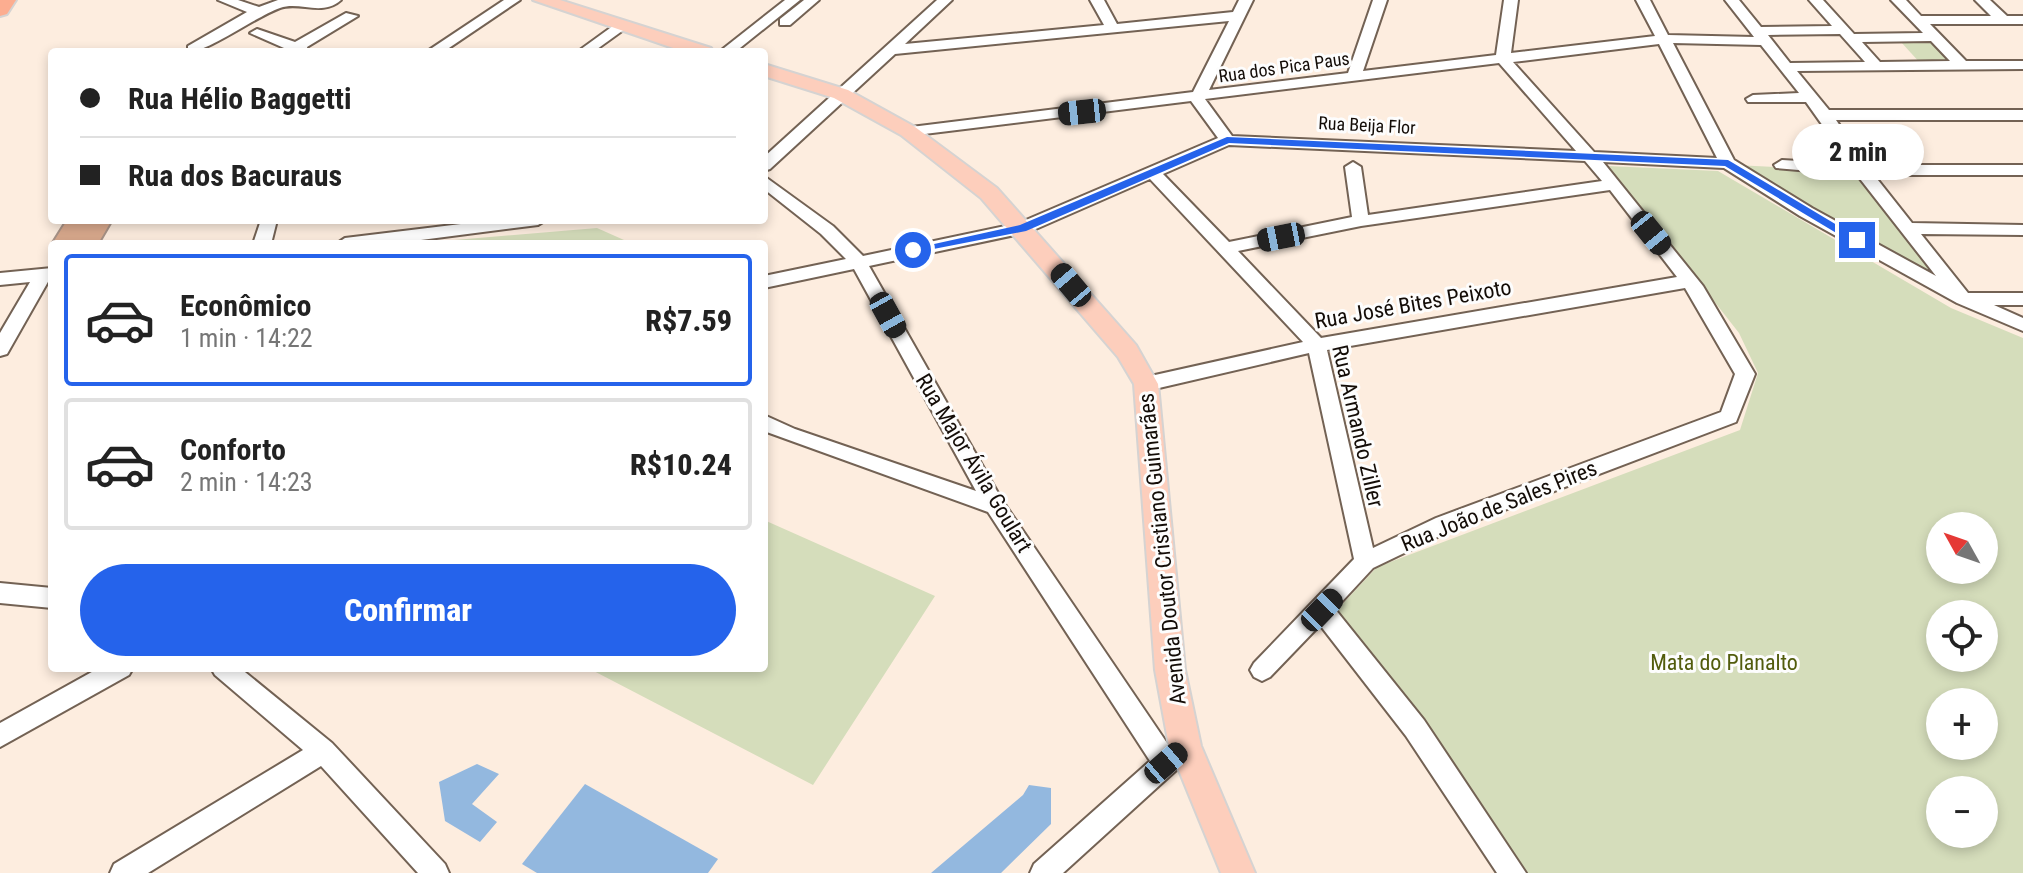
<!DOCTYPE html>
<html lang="pt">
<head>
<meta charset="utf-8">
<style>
	body { margin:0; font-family:"Roboto Condensed",sans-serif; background:#f2f2f2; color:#222; height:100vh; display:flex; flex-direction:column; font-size:30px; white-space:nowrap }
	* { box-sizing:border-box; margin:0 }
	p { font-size:26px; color:#767676 }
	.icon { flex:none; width:44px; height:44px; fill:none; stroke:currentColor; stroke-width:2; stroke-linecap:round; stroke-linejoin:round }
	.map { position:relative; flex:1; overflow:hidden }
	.sheet { position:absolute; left:48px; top:240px; width:720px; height:432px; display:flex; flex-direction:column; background:#fff; border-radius:8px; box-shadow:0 4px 12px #0003 }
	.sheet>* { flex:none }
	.guide { position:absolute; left:48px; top:48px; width:720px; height:176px; border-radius:8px; box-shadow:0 4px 12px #0003; display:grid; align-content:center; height:176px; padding:0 32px; background:#fff }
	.needle { width:52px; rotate:310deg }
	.buttons { position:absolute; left:1926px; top:512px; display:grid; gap:16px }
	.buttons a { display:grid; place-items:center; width:72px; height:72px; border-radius:50%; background:#fff; box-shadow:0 4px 12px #0003; font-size:40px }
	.end { position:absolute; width:36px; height:36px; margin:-18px; border:10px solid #2563eb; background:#fff; box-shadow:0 0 0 4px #fff }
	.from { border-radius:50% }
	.bubble { position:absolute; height:56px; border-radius:28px; background:#fff; box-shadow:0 4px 12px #0003; font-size:26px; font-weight:800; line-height:56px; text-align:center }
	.car { position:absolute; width:24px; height:48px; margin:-24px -12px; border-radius:10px; box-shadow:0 0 6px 2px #0007; background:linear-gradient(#222 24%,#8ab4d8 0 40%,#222 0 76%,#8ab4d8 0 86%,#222 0) }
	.guide b { display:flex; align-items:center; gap:28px; height:76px; font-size:30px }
	.guide b+b { border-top:2px solid #e0e0e0 }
	.guide i { width:20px; height:20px; background:#222 }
	ul { padding:14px 0 0; list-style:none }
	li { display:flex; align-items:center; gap:24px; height:132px; margin:0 16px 12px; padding:0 16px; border:4px solid #e0e0e0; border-radius:8px }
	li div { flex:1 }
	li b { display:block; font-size:30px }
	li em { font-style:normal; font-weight:800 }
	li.active { border-color:#2563eb }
	li>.icon { width:72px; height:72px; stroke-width:1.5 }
	.primary-button { display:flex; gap:16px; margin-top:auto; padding:16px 32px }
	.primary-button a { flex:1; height:92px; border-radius:48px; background:#2563eb; color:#fff; font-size:32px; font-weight:800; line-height:92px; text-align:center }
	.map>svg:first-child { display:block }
	.green { fill:#d5ddbb; fill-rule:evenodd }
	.water { fill:#93b8df }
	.building { fill:#d9a98d; stroke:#a89387; stroke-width:2 }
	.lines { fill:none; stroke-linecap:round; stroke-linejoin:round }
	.minor-casing { stroke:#736254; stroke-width:4 }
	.major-casing { stroke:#d5d3d2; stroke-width:4 }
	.highway-casing { stroke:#d5d3d2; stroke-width:4 }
	.minor { fill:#fff; fill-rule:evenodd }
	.major { fill:#fdcebc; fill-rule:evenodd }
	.highway { fill:#fcad90; fill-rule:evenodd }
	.route { fill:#2563eb }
	.labels { text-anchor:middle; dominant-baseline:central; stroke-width:6; stroke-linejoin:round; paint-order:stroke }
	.far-street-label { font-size:18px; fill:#130c07; stroke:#fdfdfd }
	.street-label { font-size:22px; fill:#130c07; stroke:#fdfdfd }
	.park-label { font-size:22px; fill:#525c0d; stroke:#fdfdfd }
</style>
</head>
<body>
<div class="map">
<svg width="2023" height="873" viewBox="0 0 2023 873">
	<rect width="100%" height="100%" fill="#fdeddf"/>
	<g class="green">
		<polygon points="1901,42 1935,42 1958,64 1921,64"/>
		<polygon points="1735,165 1862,171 1949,286"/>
		<path d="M1608 166 1718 171 1951 308 2023 338V873H1524L1486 811 1334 613 1377 567 1740 430 1758 373 1739 333ZM1940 526H1984V570H1940ZM1940 614H1984V658H1940ZM1940 702H1984V746H1940ZM1940 790H1984V834H1940Z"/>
		<polygon points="597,228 633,244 408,244"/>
		<polygon points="764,520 935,596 813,785 588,668 764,668"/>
	</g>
	<g class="water">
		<polygon points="477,764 499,774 472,804 497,822 480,842 445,821 439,782"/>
		<polygon points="585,784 718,859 708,873 537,873 522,864"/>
		<polygon points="1029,785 1051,788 1051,824 1001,873 931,873 1023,795"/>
	</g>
	<polygon class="building" points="66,220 113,220 99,244 51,244"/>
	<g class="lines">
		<g class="minor-casing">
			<g id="minor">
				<path d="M218 0H238L259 7 278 0H341C322 17 300 1 280 8 255 17 208 52 188 52V46L247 12Z"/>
				<polygon points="504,0 520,0 443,52 426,52"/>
				<polygon points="785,0 800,0 735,52 719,52"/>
				<polygon points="804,0 819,0 790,25 780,25 780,19"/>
				<path d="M937 0H952L905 44 1104 25 1090 0H1104L1117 24 1233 12 1239 0H1253L1209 90 1348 73 1373 0H1387L1363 71 1496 55 1504 0H1518L1511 53 1655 36 1636 0H1650L1668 35 1754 37 1725 0H1739L1761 27 1832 26 1809 0H1823L1854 34 1923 33 1891 0H1906L1921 16H1991L1975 0H1990L2007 16H2023V24H1930L1966 61H2023V69L1797 71 1829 110H2023V120H1836L1867 165H2023V175H1874L1912 223 2023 225V235L1921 234 1968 293H2023V305H1994L2023 318V331L1957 303 1800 216 1724 168 1603 162 1703 286 1755 374 1736 422 1452 530 1373 568 1335 609 1424 720 1526 873H1497L1406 736 1320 625 1270 677 1262 681 1254 677 1250 670 1254 663 1354 559 1309 353 1146 391 1136 384 1146 377 1303 342 1150 179 1029 232 869 266 1002 500 1169 746 1183 748 1186 756 1183 764 1063 873H1030L1034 864 1150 761 988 512 764 431V415L795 429 976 491 854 269 764 288V276L846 259 821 234 764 189V176L833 226 863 256 1019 223 1218 138 1191 101 908 136 903 134V128L1193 92 1229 21 895 54 770 169 764 171V157ZM1840 34 1865 62 1790 63 1768 35ZM1931 41 1950 61 1880 62 1862 42ZM1673 43 1761 45 1799 93 1753 95 1746 99 1748 102H1806L1850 164 1782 160 1774 165 1776 168 1857 175 1936 276 1812 208 1734 160ZM1659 44 1717 158 1594 152 1513 62ZM1499 63 1576 151 1232 136 1205 99ZM1229 145 1585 161 1602 181 1368 215 1361 167 1353 162 1345 167 1352 217 1229 242 1163 174ZM1610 190 1677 277 1321 338 1238 251 1361 226ZM1685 288 1735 374 1721 412 1436 518 1373 548 1327 350Z"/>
				<polygon points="346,13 358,16 307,47 308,52 281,52 284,48 250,33 257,29 295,42"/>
				<polygon points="617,23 629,26 593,52 577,52"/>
				<polygon points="261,220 277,220 271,244 253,244"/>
				<polygon points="494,220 546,220 538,225 390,244 336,244 345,238"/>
				<polygon points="52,268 52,280 49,280 7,354 0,356 0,333 30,282 0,285 0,273"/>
				<polygon points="0,583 52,588 52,608 0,603"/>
				<polygon points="99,668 133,668 129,675 0,747 0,723"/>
				<polygon points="211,668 240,668 332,743 445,864 449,873 418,873 321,766 148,873 110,873 114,864 303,750 215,675"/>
			</g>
		</g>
		<g class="major-casing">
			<g id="major">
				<polygon points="533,0 560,0 711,48 713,52 685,52"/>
				<polygon points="764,64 848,90 915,127 997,188 1136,345 1158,384 1185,670 1201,746 1255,873 1221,873 1169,746 1155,670 1134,384 1118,357 981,198 901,135 834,98 764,76"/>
			</g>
		</g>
		<g class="highway-casing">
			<polygon id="highway" points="0,0 16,0 7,14 0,16"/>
		</g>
		<use href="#minor" class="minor"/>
		<use href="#major" class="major"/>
		<use href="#highway" class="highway"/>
	</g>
	<polygon class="route" points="1227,137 1728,160 1862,240 1853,243 1725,166 1229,143 1026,231 913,253 907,250 1020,225"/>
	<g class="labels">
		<g class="far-street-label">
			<text transform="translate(1284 67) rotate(-8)">Rua dos Pica Paus</text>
			<text transform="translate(1367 125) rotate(3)">Rua Beija Flor</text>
		</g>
		<g class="street-label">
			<text transform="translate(1413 304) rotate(-10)">Rua José Bites Peixoto</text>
			<text transform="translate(1358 426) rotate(77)">Rua Armando Ziller</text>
			<text transform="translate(974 463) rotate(59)">Rua Major Ávila Goulart</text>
			<text transform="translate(1499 506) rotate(-22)">Rua João de Sales Pires</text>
			<text transform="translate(1162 549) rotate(-96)">Avenida Doutor Cristiano Guimarães</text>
		</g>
		<g class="park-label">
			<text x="1724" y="662">Mata do Planalto</text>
		</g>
	</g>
</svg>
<div class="buttons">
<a><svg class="needle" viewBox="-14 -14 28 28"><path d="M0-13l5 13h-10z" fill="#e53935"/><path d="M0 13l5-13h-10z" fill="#767676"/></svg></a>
<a><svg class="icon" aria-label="locate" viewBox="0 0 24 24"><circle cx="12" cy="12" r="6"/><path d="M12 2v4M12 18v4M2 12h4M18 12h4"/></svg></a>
<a>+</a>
<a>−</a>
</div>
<i class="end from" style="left:913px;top:250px"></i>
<i class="end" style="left:1857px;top:240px"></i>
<div class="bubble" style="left:1792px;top:124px;width:132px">2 min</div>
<i class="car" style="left:1082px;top:112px;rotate:264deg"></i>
<i class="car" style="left:1651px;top:233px;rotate:141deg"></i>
<i class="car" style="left:1281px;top:237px;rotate:259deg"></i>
<i class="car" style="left:1071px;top:285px;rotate:320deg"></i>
<i class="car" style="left:888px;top:315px;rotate:151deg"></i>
<i class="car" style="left:1322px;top:610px;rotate:44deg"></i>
<i class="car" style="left:1166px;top:763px;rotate:49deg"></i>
<div class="guide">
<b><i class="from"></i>Rua Hélio Baggetti</b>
<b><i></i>Rua dos Bacuraus</b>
</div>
<section class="sheet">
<ul>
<li class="active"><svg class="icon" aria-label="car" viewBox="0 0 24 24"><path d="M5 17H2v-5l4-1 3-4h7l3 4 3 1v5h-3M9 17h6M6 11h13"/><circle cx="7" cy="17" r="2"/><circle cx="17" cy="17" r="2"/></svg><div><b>Econômico</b><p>1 min · 14:22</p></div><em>R$7.59</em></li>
<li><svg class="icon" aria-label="car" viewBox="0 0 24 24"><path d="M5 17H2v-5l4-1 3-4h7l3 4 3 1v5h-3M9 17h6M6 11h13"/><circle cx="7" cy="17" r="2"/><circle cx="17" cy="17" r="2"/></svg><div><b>Conforto</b><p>2 min · 14:23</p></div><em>R$10.24</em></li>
</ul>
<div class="primary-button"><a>Confirmar</a></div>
</section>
</div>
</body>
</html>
